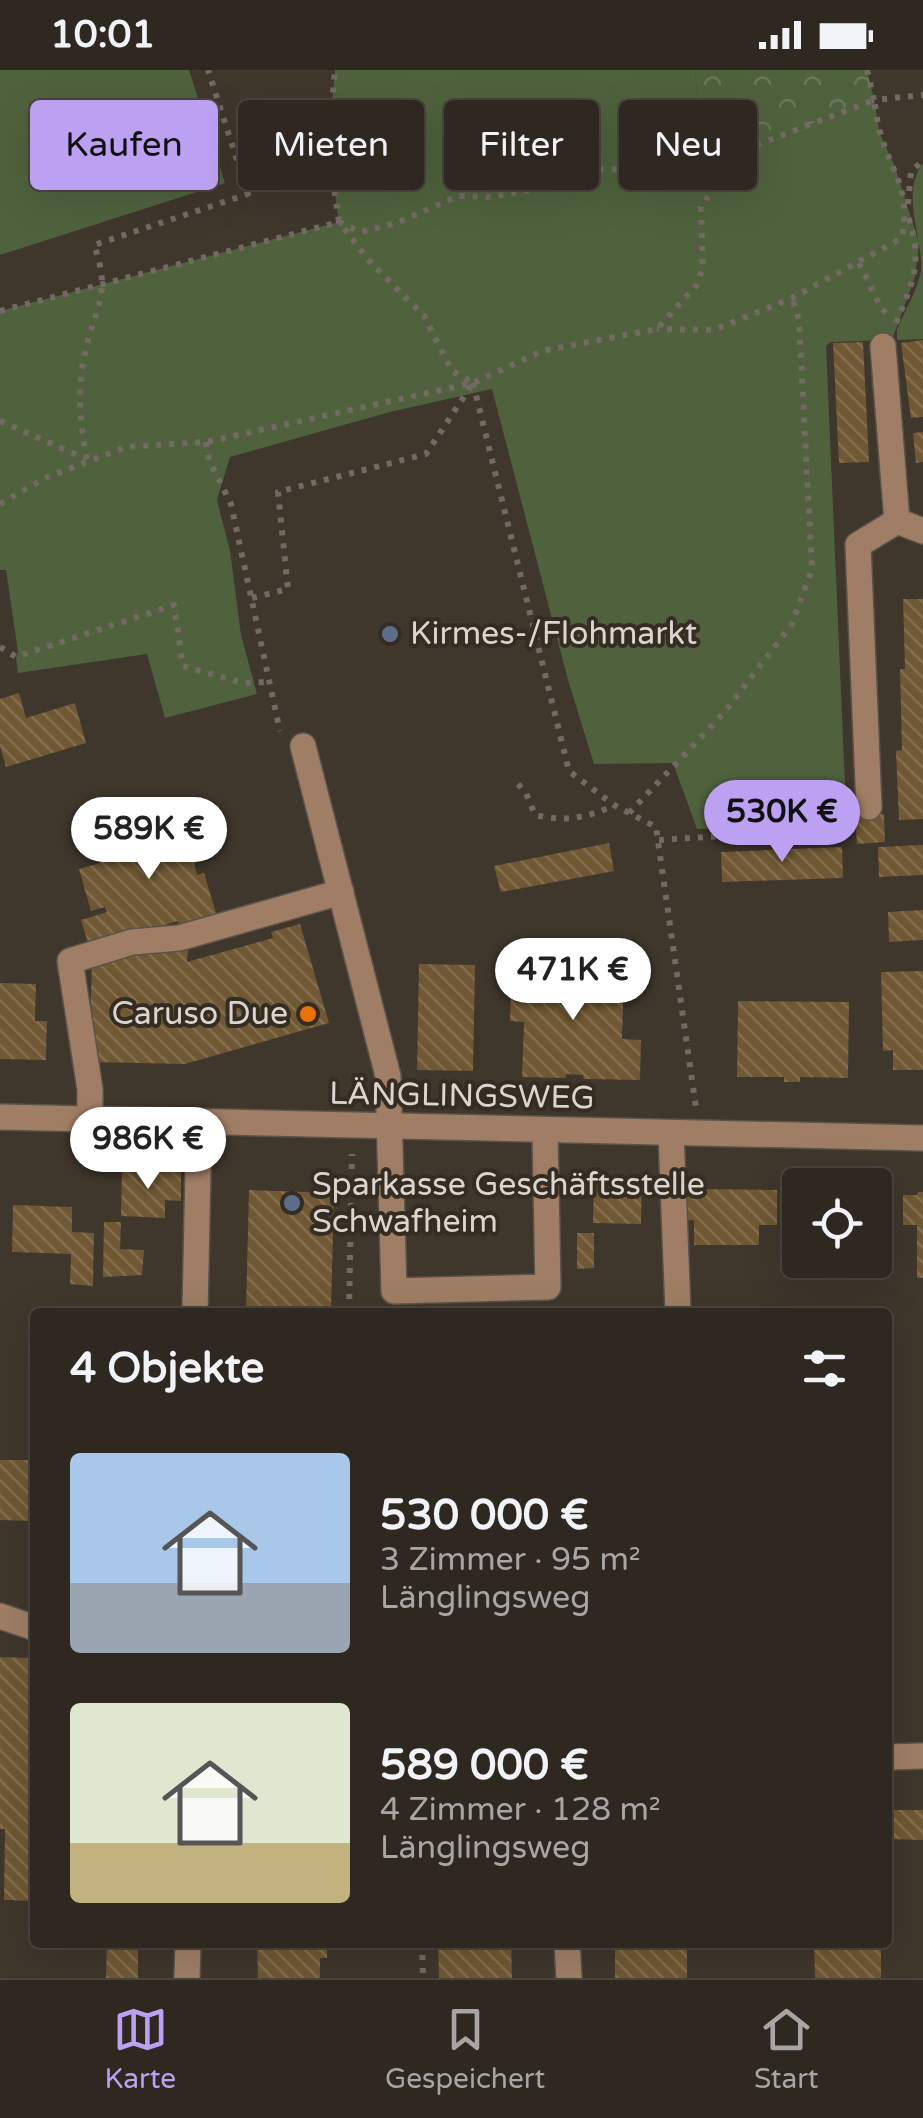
<!DOCTYPE html>
<html lang="de">
<meta charset="utf-8">
<style>
body{margin:0;font-family:"Varela Round",sans-serif;background:#37302a;color:#f1f3f6;height:100vh;display:flex;flex-direction:column;font-size:38px;white-space:nowrap}
*{box-sizing:border-box;margin:0}
p{font-size:32px;color:#a7a6a5}
.icon{flex:none;width:55px;height:55px;fill:none;stroke:currentColor;stroke-width:2;stroke-linecap:round;stroke-linejoin:round}
.map{position:relative;flex:1;overflow:hidden}
.panel{position:absolute;left:30px;top:1238px;width:862px;height:640px;display:flex;flex-direction:column;background:#2f2821;border-radius:10px;box-shadow:0 10px 40px #0002,0 0 0 2px #4a443f}
.panel>*{flex:none}
.guide{position:absolute;left:30px;top:30px;width:865px;height:90px;display:flex;gap:20px}
.controls{position:absolute;left:782px;top:1098px;display:grid;gap:20px}
.controls a{display:grid;place-items:center;width:110px;height:110px;border-radius:10px;background:#2f2821;box-shadow:0 10px 40px #0002,0 0 0 2px #4a443f;font-size:50px}
.price{position:absolute;translate:-50% -85px;padding:0 22px;border-radius:35px;background:#fff;color:#222;font-size:32px;line-height:65px;filter:drop-shadow(0 2px 5px #0008)}
.price::after{content:'';position:absolute;left:50%;top:60px;width:30px;height:22px;margin-left:-15px;background:inherit;clip-path:polygon(0 0,100% 0,50% 100%)}
.price.on{background:#bca0f2;color:#111}
ul{padding:0;list-style:none}
li{display:flex;align-items:center;gap:30px;height:250px;padding:0 40px}
li span{display:grid;place-items:center;flex:none;width:280px;height:200px;border-radius:10px;color:#555}
li>.icon{margin-inline-start:auto}
span .icon{width:120px;height:120px;fill:#fffc;stroke-width:1}
li b{font-size:42px}
h2{display:flex;justify-content:space-between;align-items:center;height:120px;padding:0 40px;font-size:42px}
.tag{padding:0 35px;border-radius:10px;background:#2f2821;box-shadow:0 10px 40px #0002,0 0 0 2px #4a443f;font-size:35px;line-height:90px}
.tag.on{background:#bca0f2;color:#111}
.status{display:flex;justify-content:space-between;align-items:center;height:70px;padding:0 50px;background:#2f2821;direction:ltr}
.status svg{height:28px;fill:currentColor}
.tab-bar{display:flex;justify-content:space-around;align-items:center;height:140px;border-top:2px solid #4a443f;background:#2f2821;font-size:28px;color:#a7a6a5}
.tab-bar a{display:grid;justify-items:center;gap:5px}
.tab-bar .on{color:#bca0f2}
.map>svg:first-child{display:block}
</style>
<div class="status"><b>10:01</b><svg viewBox="0 0 49 12"><path d="M0 12V9h3v3zM5 12V6h3v6zM10 12V3h3v9zM15 12V0h3v12zM26 1h20v11H26zM47 4h2v5h-2z"/></svg></div>
<div class="map">
<svg width="923" height="1908" viewBox="0 0 923 1908">
<defs>
<pattern id="park-crowns" width="20" height="18" patternUnits="userSpaceOnUse" patternTransform="scale(2.5)"><rect width="20" height="18" fill="#4f623d"/><path d="M2 6a3 3 0 1 1 6 0M12 15a3 3 0 1 1 6 0" fill="none" stroke="#687858"/></pattern>
<pattern id="building-back-hatch" width="6" height="6" patternUnits="userSpaceOnUse" patternTransform="scale(2.5)"><rect width="6" height="6" fill="#6f5833"/><path d="M-1 5l2 2M0 0l6 6M5-1l2 2" fill="none" stroke="#836f50"/></pattern>
</defs>
<rect width="100%" height="100%" fill="#3f362c"/>
<g fill="#4f623d">
<polygon points="0,0 189,0 225,113 0,185"/>
<polygon points="335,0 695,0 703,87 738,82 874,30 880,64 895,97 919,173 915,207 892,270 831,272 826,276 845,715 826,756 697,759 673,693 594,694 568,610 492,319 390,342 230,387 217,430 230,481 241,565 257,624 165,648 147,584 18,603 16,587 18,582 6,500 0,500 0,241 339,152 328,77"/>
<path d="M923,93V269L897,270V260C904,242 917,221 921,201C923,166 900,125 923,93Z"/>
</g>
<polygon fill="url(#park-crowns)" points="695,0 867,0 874,30 738,82 703,88"/>
<g fill="url(#building-back-hatch)">
<polygon points="923,270 923,347 911,348 901,273"/>
<polygon points="863,272 869,392 839,393 833,273"/>
<polygon points="923,362 923,392 916,393 913,363"/>
<polygon points="903,529 923,529 923,749 899,750 896,681 902,680 900,599 905,599"/>
<polygon points="19,623 26,648 75,633 86,673 6,697 0,676 0,629"/>
<polygon points="884,744 885,772 857,774 855,745"/>
<polygon points="172,746 174,753 196,747 208,789 194,793 197,805 204,803 217,846 180,857 178,851 89,876 81,850 107,842 105,837 91,841 79,799 100,793 98,784 136,773 132,757"/>
<polygon points="609,773 614,801 501,822 494,796"/>
<polygon points="923,775 923,805 879,807 878,777"/>
<polygon points="842,777 843,808 722,812 721,782"/>
<polygon points="923,840 923,870 889,872 888,842"/>
<polygon points="300,854 329,953 185,994 89,992 92,892 140,878 188,880 187,892 273,868 271,862"/>
<polygon points="419,894 475,895 473,1001 417,1000"/>
<polygon points="512,896 624,899 622,969 641,970 640,1010 584,1009 583,1005 566,1004 566,1008 522,1007 524,952 510,951"/>
<polygon points="923,901 923,1000 893,1000 893,980 883,981 881,902"/>
<polygon points="0,913 36,914 35,951 47,951 46,990 0,989"/>
<polygon points="738,931 849,932 848,1008 800,1007 800,1012 784,1012 784,1007 737,1007"/>
<polygon points="125,1096 143,1097 143,1101 181,1101 181,1131 165,1130 165,1148 121,1146 122,1100"/>
<polygon points="598,1106 642,1112 641,1154 593,1153 594,1110 598,1111"/>
<rect x="798" y="1108" width="24" height="7"/>
<polygon points="875,1118 881,1118 881,1151 888,1151 888,1173 881,1173 880,1205 839,1204 839,1190 875,1190"/>
<polygon points="679,1119 777,1120 777,1155 759,1155 759,1175 694,1175 694,1150 679,1151"/>
<polygon points="249,1120 334,1123 331,1242 246,1242"/>
<polygon points="918,1122 923,1122 923,1208 917,1208 917,1155 903,1155 903,1125 917,1125"/>
<polygon points="13,1135 72,1137 72,1162 94,1163 93,1216 70,1214 71,1184 12,1182"/>
<polygon points="104,1152 121,1152 120,1179 144,1180 142,1205 103,1207"/>
<polygon points="577,1163 594,1163 594,1198 577,1199"/>
<polygon points="0,1390 35,1390 35,1451 0,1450"/>
<polygon points="0,1587 30,1588 29,1618 35,1618 35,1831 4,1830 5,1759 0,1759"/>
<polygon points="888,1740 923,1740 923,1770 888,1769"/>
<polygon points="107,1872 138,1872 138,1908 106,1908"/>
<polygon points="257,1872 327,1872 327,1888 320,1888 320,1908 258,1908"/>
<polygon points="438,1872 511,1872 512,1908 439,1908"/>
<rect x="615" y="1872" width="72" height="36"/>
<polygon points="814,1872 881,1872 881,1908 815,1908"/>
</g>
<g fill="none" stroke-linecap="round" stroke-linejoin="round">
<g stroke="#5b5349" stroke-width="28">
<g id="minor">
<polyline points="883,276 897,451"/>
<polyline points="897,451 923,461"/>
<polyline points="303,676 388,1006 394,1221 548,1217 545,1061"/>
<polyline points="869,737 858,475 897,451"/>
<polyline points="0,1047 923,1068"/>
<polyline points="90,1050 90,1019 70,891 132,872 179,868 341,822"/>
<polyline points="671,1063 678,1242"/>
<polyline points="195,1242 199,1052"/>
<polyline points="0,1546 35,1558"/>
<polyline points="888,1687 923,1686"/>
<polyline points="567,1872 569,1908"/>
<polyline points="187,1908 188,1872"/>
</g>
</g>
<g stroke="#736b63" stroke-width="6" stroke-dasharray="5 8" stroke-linecap="butt">
<polyline points="867,0 874,30 923,25"/>
<polyline points="908,134 911,101 923,91"/>
<polyline points="859,193 881,238 891,248"/>
<polyline points="0,241 339,152 328,77 335,0"/>
<path d="M896,253C914,210 923,192 908,146"/>
<polyline points="473,313 569,701 614,735 656,757 696,1038"/>
<polyline points="0,351 86,389"/>
<polyline points="206,372 209,390 231,434 280,661"/>
<path d="M87,389C80,355 77,322 84,288C93,239 113,228 94,175L248,124L208,0"/>
<path d="M0,434L45,408L126,377L206,372L473,313L542,281L657,259L696,216L703,198L701,137L738,82L874,30C876,41 877,52 880,62C892,104 911,119 902,168L792,228L714,260L657,259"/>
<polyline points="252,528 288,519 278,422 426,384 473,313 452,301 424,246 370,192 339,152 361,162 399,152 458,126 491,127 536,119 597,99 634,100 737,83"/>
<polyline points="0,577 16,587 174,535 183,596 243,613 268,612"/>
<path d="M518,714L526,723L535,745C565,752 585,748 613,736"/>
<polyline points="629,743 723,644 792,554 812,499 799,250 792,228"/>
<polyline points="659,770 832,759 841,742"/>
<polyline points="349,1242 352,1084"/>
<polyline points="422,1872 423,1908"/>
</g>
<use href="#minor" stroke="#9f7e65" stroke-width="25"/>
</g>
<g fill="#5c6f8a" stroke="#352c22" stroke-width="4">
<circle cx="390" cy="564" r="10"/>
<circle cx="292" cy="1133" r="10"/>
</g>
<circle fill="#e8710a" stroke="#352c22" stroke-width="4" cx="308" cy="944" r="10"/>
<g text-anchor="middle" dominant-baseline="central" stroke-width="8" stroke-linejoin="round" paint-order="stroke">
<g font-size="32" fill="#dbd5cf" stroke="#352c22" text-anchor="start">
<text x="410" y="564">Kirmes-/Flohmarkt</text>
<text x="288" y="944" text-anchor="end">Caruso Due</text>
<text x="312" y="1115">Sparkasse Geschäftsstelle<tspan x="312" dy="37">Schwafheim</tspan></text>
</g>
<g font-size="32" fill="#dbd5cf" stroke="#352c22">
<text transform="translate(462 1026) rotate(1)">LÄNGLINGSWEG</text>
</g>
</g>
</svg>
<div class="controls">
<a><svg class="icon" aria-label="locate" viewBox="0 0 24 24"><circle cx="12" cy="12" r="6"/><path d="M12 2v4M12 18v4M2 12h4M18 12h4"/></svg></a>
</div>
<b class="price on" style="left:782px;top:795px">530K €</b>
<b class="price" style="left:149px;top:812px">589K €</b>
<b class="price" style="left:573px;top:953px">471K €</b>
<b class="price" style="left:148px;top:1122px">986K €</b>
<div class="guide">
<a class="tag on">Kaufen</a>
<a class="tag">Mieten</a>
<a class="tag">Filter</a>
<a class="tag">Neu</a>
</div>
<section class="panel">
<h2>4 Objekte<svg class="icon" aria-label="filters" viewBox="0 0 24 24"><path d="M4 7h16M4 17h16"/><circle cx="9" cy="7" r="2"/><circle cx="15" cy="17" r="2"/></svg></h2>
<ul>
<li><span style="background:linear-gradient(#a9c7e8 65%,#9aa5b1 0)"><svg class="icon" aria-label="home" viewBox="0 0 24 24"><path d="M3 11l9-7 9 7M6 9v11h12V9"/></svg></span><div><b>530 000 €</b><p>3 Zimmer · 95 m²</p><p>Länglingsweg</p></div></li>
<li><span style="background:linear-gradient(#dfe7d0 70%,#c2b280 0)"><svg class="icon" aria-label="home" viewBox="0 0 24 24"><path d="M3 11l9-7 9 7M6 9v11h12V9"/></svg></span><div><b>589 000 €</b><p>4 Zimmer · 128 m²</p><p>Länglingsweg</p></div></li>
</ul>
</section>
</div>
<nav class="tab-bar">
<a class="on"><svg class="icon" aria-label="map" viewBox="0 0 24 24"><path d="M3 6l6-2 6 2 6-2v14l-6 2-6-2-6 2zM9 4v14M15 6v14"/></svg>Karte</a>
<a><svg class="icon" aria-label="saved" viewBox="0 0 24 24"><path d="M7 4h10v16l-5-4-5 4z"/></svg>Gespeichert</a>
<a><svg class="icon" aria-label="home" viewBox="0 0 24 24"><path d="M3 11l9-7 9 7M6 9v11h12V9"/></svg>Start</a>
</nav>
